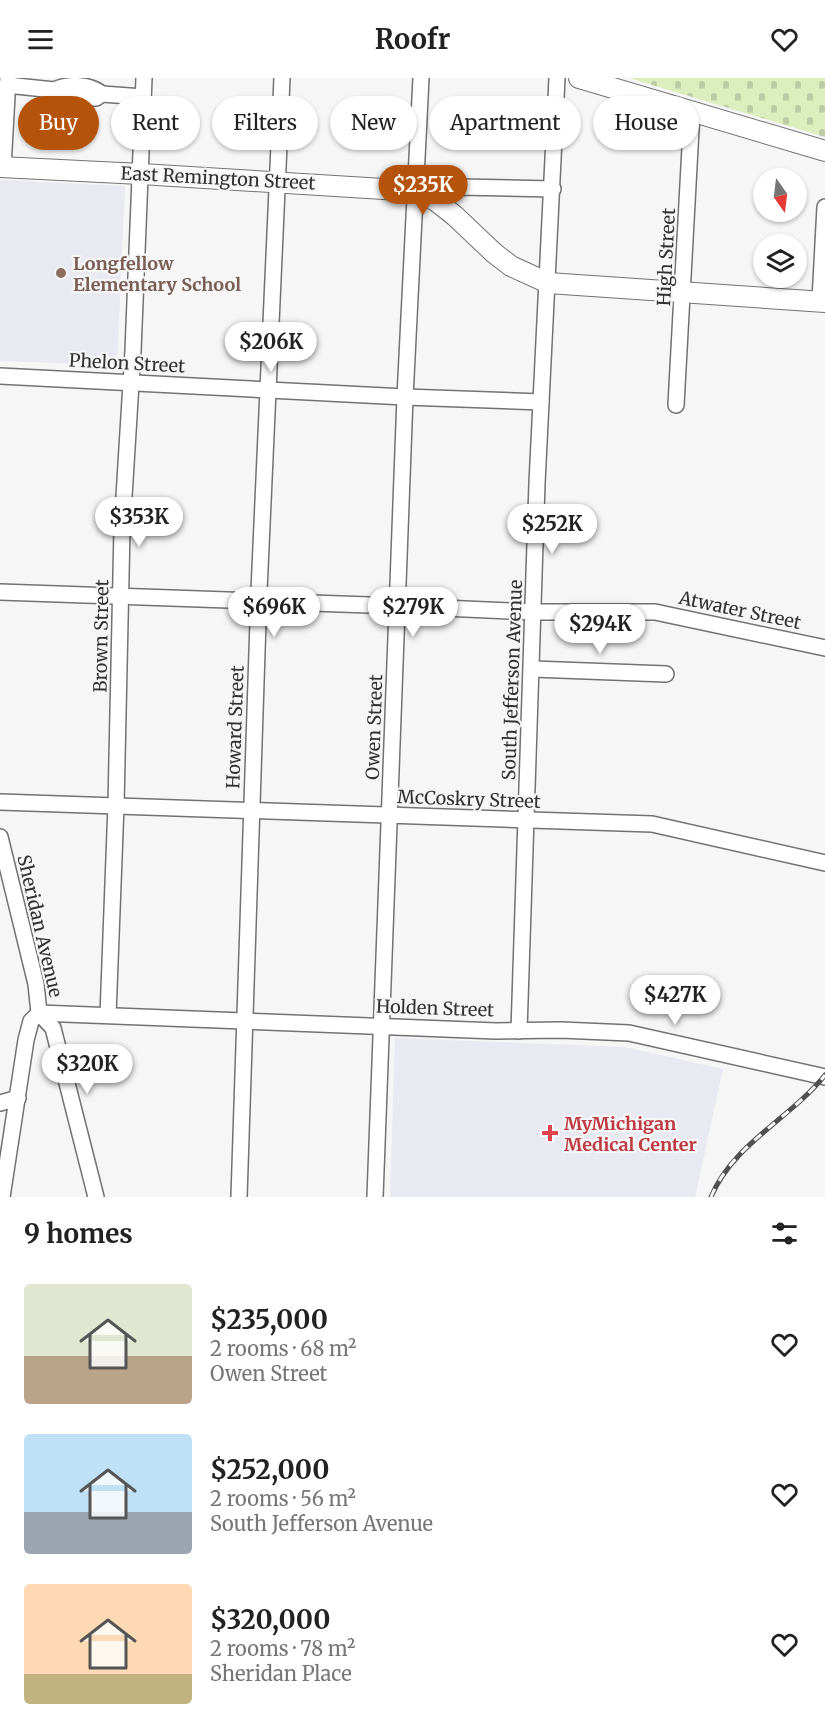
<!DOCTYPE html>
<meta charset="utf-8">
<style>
body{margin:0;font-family:Merriweather,serif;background:#f2f2f2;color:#222;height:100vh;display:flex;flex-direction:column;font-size:22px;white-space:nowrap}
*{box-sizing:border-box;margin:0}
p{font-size:20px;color:#767676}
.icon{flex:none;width:33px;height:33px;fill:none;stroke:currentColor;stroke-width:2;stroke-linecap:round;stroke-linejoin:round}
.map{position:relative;height:1119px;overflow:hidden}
.drawer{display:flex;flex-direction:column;background:#fff;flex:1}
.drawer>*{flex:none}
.guide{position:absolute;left:18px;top:18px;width:789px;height:54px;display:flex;gap:12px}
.needle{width:39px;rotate:166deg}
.buttons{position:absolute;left:753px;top:90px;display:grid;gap:12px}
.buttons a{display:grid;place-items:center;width:54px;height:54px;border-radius:50%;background:#fff;box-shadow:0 2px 4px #0004;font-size:30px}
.price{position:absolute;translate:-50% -51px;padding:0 14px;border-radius:21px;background:#fff;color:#222;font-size:20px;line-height:39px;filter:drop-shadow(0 2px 3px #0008)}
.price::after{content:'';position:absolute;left:50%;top:36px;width:18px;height:14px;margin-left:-9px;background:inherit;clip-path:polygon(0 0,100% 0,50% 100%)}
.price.active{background:#b45309;color:#fff}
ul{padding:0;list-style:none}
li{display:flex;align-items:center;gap:18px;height:150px;padding:0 24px}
li span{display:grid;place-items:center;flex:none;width:168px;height:120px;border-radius:6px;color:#555}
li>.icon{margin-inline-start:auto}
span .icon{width:72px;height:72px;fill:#fffc;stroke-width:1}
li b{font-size:26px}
h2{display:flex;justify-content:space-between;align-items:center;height:72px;padding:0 24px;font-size:26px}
.chip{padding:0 21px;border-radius:27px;background:#fff;box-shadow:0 2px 4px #0004;font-size:21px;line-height:54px}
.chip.active{background:#b45309;color:#fff}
header{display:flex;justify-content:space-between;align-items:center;height:78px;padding:0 24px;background:#fff;font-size:27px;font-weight:700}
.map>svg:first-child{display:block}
</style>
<header><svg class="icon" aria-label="menu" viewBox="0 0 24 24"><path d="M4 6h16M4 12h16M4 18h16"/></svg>Roofr<svg class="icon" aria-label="heart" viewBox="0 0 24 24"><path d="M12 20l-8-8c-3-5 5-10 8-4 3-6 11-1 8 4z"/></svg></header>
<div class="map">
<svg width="825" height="1119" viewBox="0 0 825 1119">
<defs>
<pattern id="cemetery-stones" width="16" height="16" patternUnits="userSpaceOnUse" patternTransform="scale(1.5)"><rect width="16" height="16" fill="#dcedbe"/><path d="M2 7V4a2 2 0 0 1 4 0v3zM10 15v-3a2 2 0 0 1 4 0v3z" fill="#bdcca4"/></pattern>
</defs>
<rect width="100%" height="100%" fill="#f6f6f7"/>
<g fill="#e8e9f1">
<polygon points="0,102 125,108 117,287 0,283"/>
<polygon points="395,960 625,969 723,991 695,1119 390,1119"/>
</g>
<polygon fill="url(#cemetery-stones)" points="629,0 825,0 825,59"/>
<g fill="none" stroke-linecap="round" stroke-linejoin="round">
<g stroke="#727273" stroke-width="18">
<g id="minor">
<polyline points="7,7 54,12 61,16 79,20 96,20 102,16 143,19"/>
<path d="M54,12C69,5 90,6 102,16"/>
<polyline points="3,89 8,0"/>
<path d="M433,122C441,113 449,111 460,109L553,111"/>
<polyline points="820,222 825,129"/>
<polyline points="0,298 405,319 541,324"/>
<polyline points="676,327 692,33"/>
<polyline points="0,514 398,528 534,534 655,534 825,570"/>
<polyline points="533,591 666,596"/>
<polyline points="0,724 652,746 825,785"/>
<polyline points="0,759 36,906 39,935"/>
<polyline points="39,935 496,953 561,952 629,955 825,999"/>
<polyline points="39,935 53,950 96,1119"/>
<polyline points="108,937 116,727 122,451 133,273 144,0"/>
<polyline points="519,953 537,405 557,0"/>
<polyline points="0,1025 18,1020"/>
<polyline points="2,1119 26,962 31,943 39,935"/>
<polyline points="239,1119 259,513 282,0"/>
<polyline points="375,1119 405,319 421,0"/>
</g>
</g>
<g stroke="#727273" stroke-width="22">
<g id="major">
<polyline points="579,0 825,73"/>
<polyline points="0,89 141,96 416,113 436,123 455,138 494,175 511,188 548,205 825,224"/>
</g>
</g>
<use href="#minor" stroke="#fff" stroke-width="15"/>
<use href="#major" stroke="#fff" stroke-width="20"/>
<g stroke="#505050" stroke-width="5">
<path id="rail" d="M711,1119C733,1066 791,1040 825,997"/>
</g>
<use href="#rail" stroke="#f6f6f7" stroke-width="3" stroke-dasharray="9" stroke-linecap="butt"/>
</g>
<circle fill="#8d6e63" stroke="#f6f6f7" stroke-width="2" cx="61" cy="195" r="6"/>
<path fill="#e0444e" stroke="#f6f6f7" stroke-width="2" d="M547 1046h6v6h6v6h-6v6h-6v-6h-6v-6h6z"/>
<g text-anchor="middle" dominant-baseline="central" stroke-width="4.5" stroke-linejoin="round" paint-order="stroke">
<g font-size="18" fill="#313131" stroke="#f6f6f7">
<text transform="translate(218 100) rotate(3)">East Remington Street</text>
<text transform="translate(666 179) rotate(-87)">High Street</text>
<text transform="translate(127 285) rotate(3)">Phelon Street</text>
<text transform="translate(740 532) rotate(12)">Atwater Street</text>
<text transform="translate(101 558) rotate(-89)">Brown Street</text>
<text transform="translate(512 602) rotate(-88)">South Jefferson Avenue</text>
<text transform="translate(235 649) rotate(-88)">Howard Street</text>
<text transform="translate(374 649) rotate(-88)">Owen Street</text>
<text transform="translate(469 721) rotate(2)">McCoskry Street</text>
<text transform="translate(40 848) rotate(77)">Sheridan Avenue</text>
<text transform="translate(435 930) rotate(2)">Holden Street</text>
</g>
<g font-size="18" font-weight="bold" fill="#785e54" stroke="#f6f6f7" text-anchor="start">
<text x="73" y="185">Longfellow<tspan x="73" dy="21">Elementary School</tspan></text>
</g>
<g font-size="18" font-weight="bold" fill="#be3a42" stroke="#f6f6f7" text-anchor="start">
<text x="564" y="1045">MyMichigan<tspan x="564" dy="21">Medical Center</tspan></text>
</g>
</g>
</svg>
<div class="buttons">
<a><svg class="needle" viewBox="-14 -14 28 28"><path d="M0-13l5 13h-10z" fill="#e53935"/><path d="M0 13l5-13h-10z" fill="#767676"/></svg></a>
<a><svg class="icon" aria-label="layers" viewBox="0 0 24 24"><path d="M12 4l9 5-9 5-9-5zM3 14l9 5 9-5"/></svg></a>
</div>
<b class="price active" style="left:423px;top:138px">$235K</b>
<b class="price" style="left:271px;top:295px">$206K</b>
<b class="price" style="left:139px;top:470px">$353K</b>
<b class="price" style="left:552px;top:477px">$252K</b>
<b class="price" style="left:274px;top:560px">$696K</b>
<b class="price" style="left:413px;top:560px">$279K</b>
<b class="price" style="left:600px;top:577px">$294K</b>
<b class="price" style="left:675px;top:948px">$427K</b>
<b class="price" style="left:87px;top:1017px">$320K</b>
<div class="guide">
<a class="chip active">Buy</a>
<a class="chip">Rent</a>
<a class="chip">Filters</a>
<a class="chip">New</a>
<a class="chip">Apartment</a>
<a class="chip">House</a>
</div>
</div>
<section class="drawer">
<h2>9 homes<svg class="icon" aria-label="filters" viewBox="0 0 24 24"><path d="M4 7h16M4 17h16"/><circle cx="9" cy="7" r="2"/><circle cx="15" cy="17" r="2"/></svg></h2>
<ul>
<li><span style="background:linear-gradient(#dfe7d0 60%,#b9a48a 0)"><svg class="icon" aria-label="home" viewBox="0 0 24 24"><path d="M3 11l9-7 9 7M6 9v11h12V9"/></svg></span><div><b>$235,000</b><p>2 rooms · 68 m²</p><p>Owen Street</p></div><svg class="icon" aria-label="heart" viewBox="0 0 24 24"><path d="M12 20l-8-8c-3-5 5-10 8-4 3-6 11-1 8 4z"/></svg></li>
<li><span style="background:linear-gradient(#bfe0f5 65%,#9aa5b1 0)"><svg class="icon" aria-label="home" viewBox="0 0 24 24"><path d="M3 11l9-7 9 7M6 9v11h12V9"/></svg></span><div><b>$252,000</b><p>2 rooms · 56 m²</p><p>South Jefferson Avenue</p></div><svg class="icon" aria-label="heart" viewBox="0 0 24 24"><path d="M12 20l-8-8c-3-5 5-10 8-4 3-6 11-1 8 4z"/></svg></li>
<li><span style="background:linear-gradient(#ffd9b3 75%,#c2b280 0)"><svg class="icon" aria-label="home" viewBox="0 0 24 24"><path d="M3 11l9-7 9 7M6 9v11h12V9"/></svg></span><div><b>$320,000</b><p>2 rooms · 78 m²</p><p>Sheridan Place</p></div><svg class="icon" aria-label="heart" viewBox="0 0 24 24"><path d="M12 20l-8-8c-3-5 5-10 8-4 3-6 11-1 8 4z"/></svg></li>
</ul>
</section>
